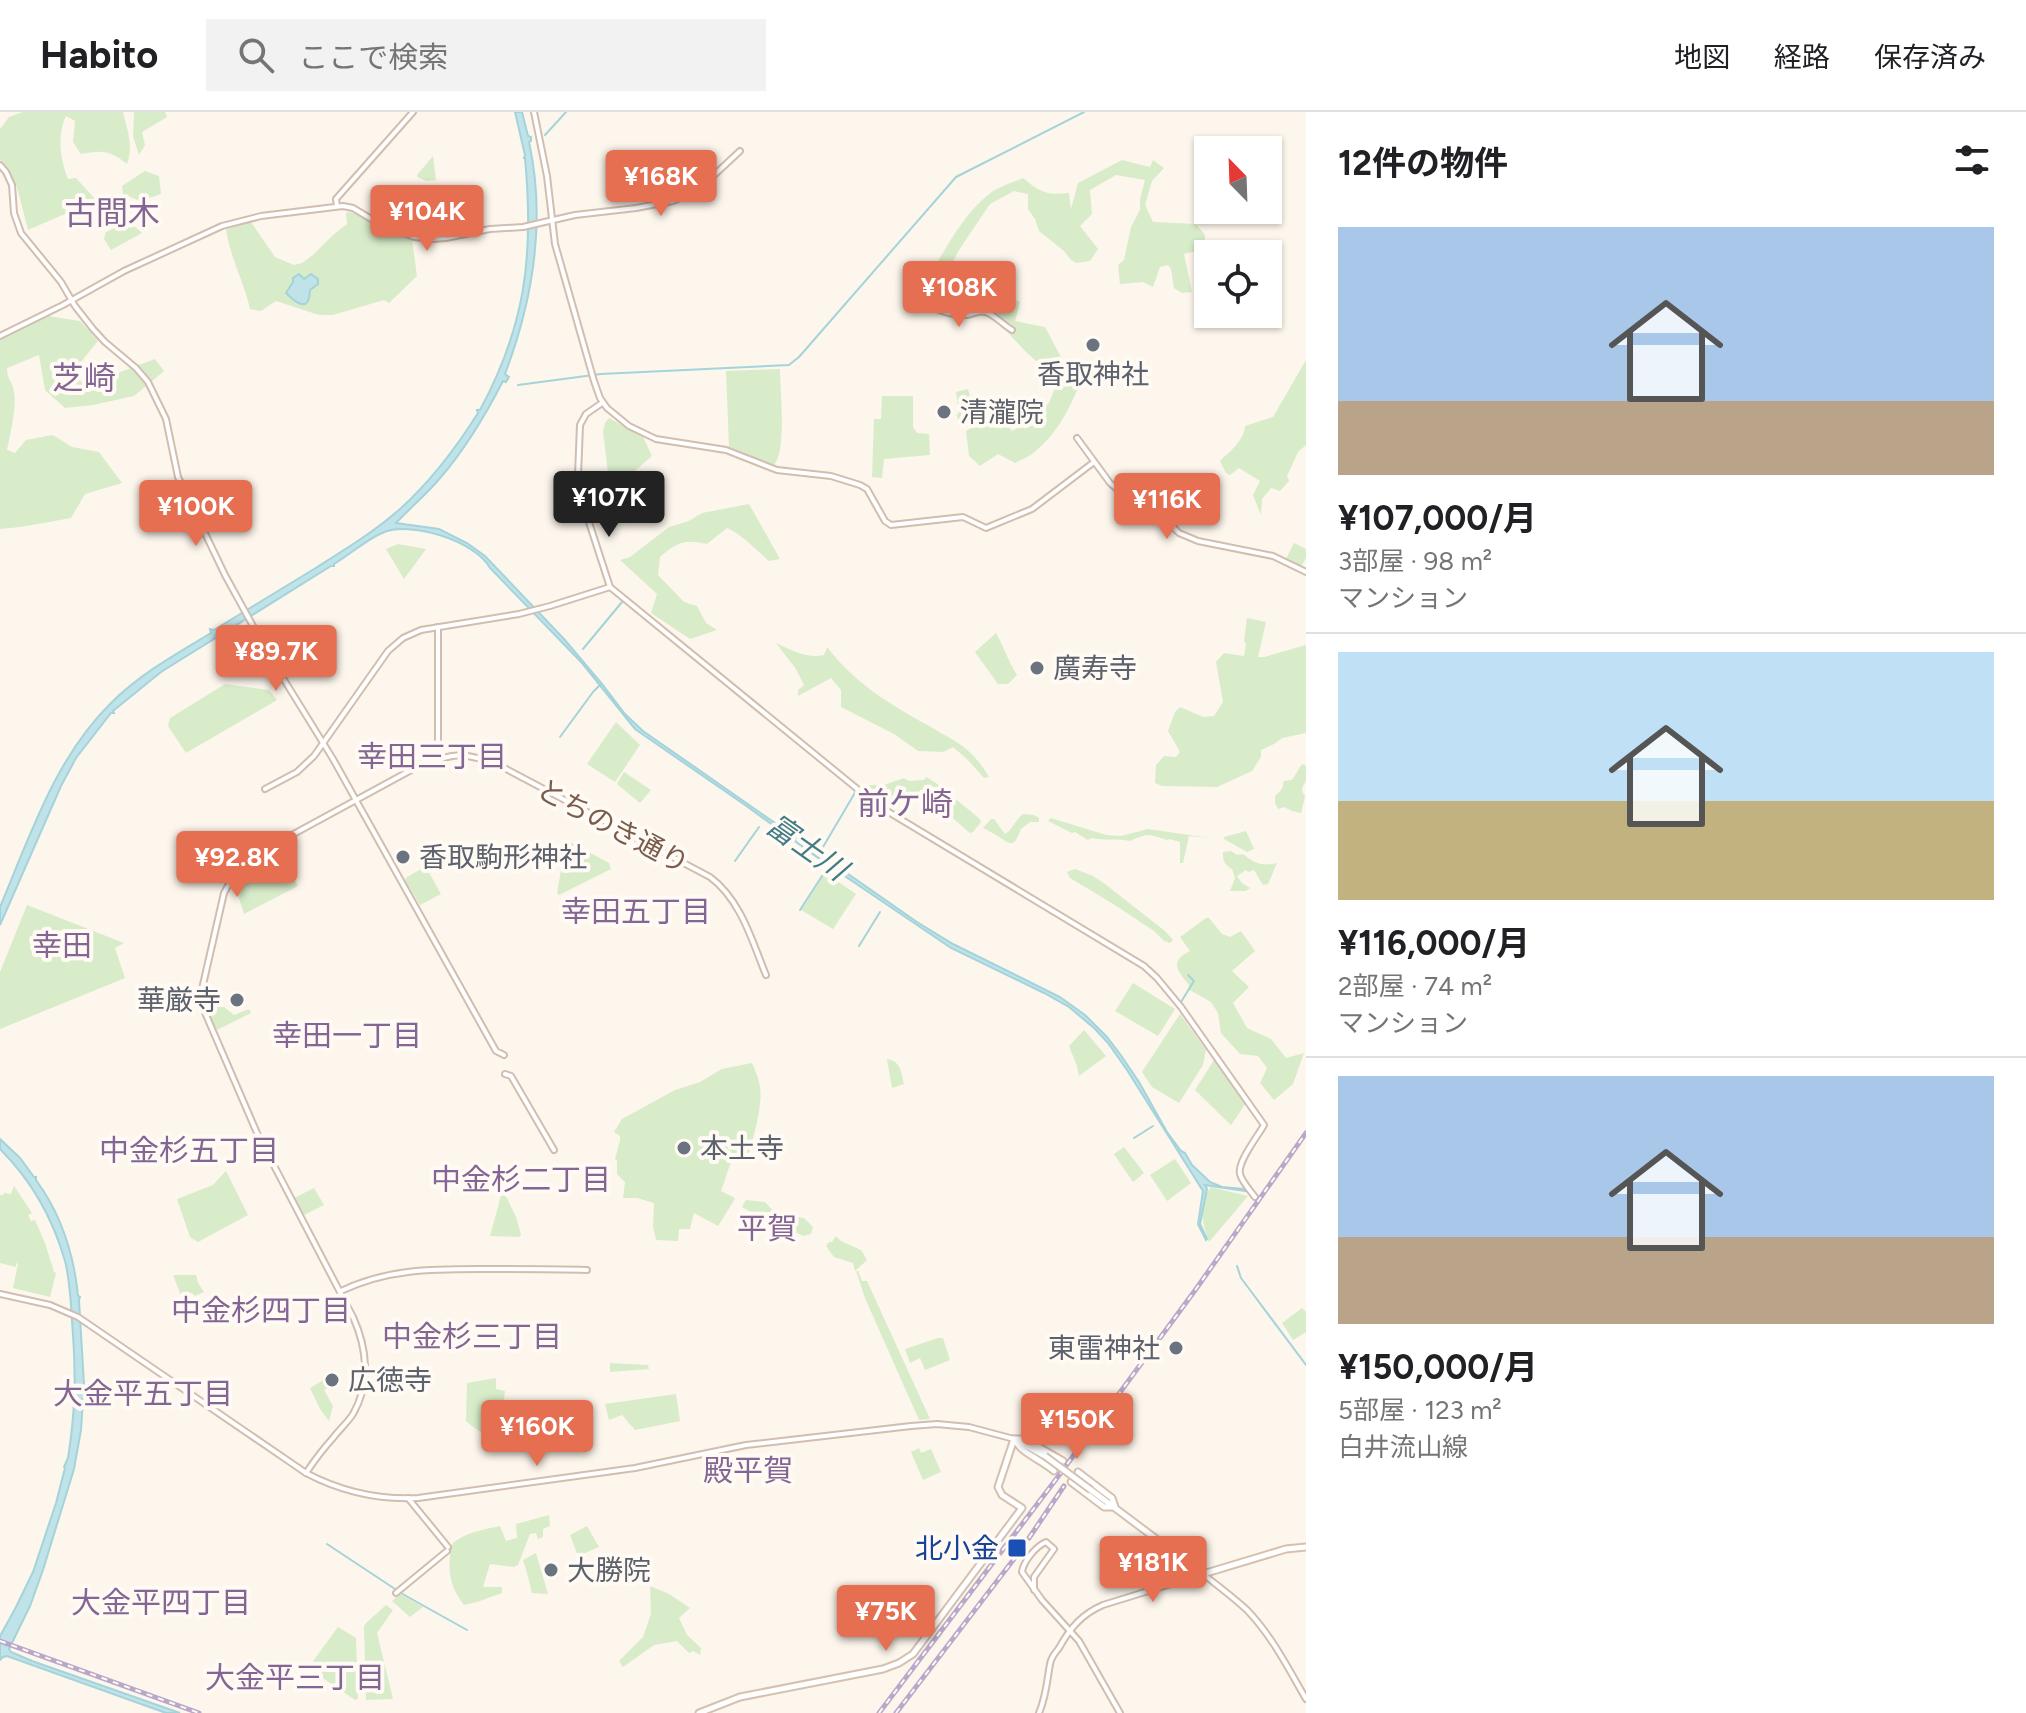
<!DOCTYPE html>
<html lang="ja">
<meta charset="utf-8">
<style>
body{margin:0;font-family:Figtree,"Noto Sans JP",sans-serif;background:#f2f2f2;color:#202124;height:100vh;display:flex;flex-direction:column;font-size:30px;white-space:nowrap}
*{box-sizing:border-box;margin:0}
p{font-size:26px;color:#757577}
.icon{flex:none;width:44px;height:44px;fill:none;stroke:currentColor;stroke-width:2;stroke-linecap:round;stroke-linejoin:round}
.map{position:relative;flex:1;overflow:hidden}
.sheet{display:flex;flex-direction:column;background:#fff;width:720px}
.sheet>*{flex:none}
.needle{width:52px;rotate:337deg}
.buttons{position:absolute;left:1194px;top:24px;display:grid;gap:16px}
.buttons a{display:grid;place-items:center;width:88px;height:88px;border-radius:0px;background:#fff;box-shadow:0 2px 6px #0004;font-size:40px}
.price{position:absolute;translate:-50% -68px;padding:0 18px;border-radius:8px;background:#e76f51;color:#fff;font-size:26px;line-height:52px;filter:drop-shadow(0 2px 4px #0008)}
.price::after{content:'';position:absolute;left:50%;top:48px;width:24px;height:18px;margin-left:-12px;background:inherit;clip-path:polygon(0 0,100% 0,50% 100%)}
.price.selected{background:#222;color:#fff}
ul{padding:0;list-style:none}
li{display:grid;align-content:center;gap:16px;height:424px;padding:0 32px}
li+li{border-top:2px solid #e0e0e0}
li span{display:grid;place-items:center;height:248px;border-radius:0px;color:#555}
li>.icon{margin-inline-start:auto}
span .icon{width:144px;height:144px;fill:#fffc;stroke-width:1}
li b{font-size:34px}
h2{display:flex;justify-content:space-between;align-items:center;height:96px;padding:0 32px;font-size:34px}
header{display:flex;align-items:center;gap:48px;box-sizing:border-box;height:112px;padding:0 40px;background:#fff;border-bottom:2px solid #e0e0e0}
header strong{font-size:38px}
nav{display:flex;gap:44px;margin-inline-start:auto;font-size:28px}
.search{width:560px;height:72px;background:#f2f2f2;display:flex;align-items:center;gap:20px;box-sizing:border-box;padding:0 28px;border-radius:0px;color:#757577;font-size:30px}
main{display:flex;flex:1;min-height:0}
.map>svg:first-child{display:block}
</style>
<header>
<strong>Habito</strong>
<div class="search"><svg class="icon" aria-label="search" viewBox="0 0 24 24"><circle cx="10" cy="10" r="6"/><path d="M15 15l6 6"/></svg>ここで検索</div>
<nav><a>地図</a><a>経路</a><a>保存済み</a></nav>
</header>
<main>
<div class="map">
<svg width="1306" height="1601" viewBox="0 0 1306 1601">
<rect width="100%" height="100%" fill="#fdf6ec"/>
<g fill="#d8ecc9">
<path d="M23,0H123C127,17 134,35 127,52C110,38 102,38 81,42L73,30L75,9L66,4C57,23 60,47 68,67L76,66L104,97L77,108L65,102L28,118L17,75L0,47V17L9,5Z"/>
<polygon points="134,0 165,0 167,5 142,20 145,33 139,43 133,24"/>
<polygon points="433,44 436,68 426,69 417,65 417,63"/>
<path d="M1122,48L1150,55L1153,48L1164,56L1152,69L1145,93L1153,110L1196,112L1205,123V137L1184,142L1192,180L1182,181L1174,176L1171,157L1168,153L1160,155L1153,175L1143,170L1120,172L1118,153L1124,148L1131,115L1140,98V87L1145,68L1116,63L1090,78L1092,102L1080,114L1098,137L1090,149L1076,151L1071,148L1064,139L1039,119L1035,107L1028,97V82L1014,79L990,92L959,138L945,164L953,173L992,177L1020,190L1015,209L1045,215L1064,251L1081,268C1071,295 1056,324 1032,342C1027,346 1020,348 1015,351L998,342L980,354L969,344L966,319L971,316L972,306L958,309L957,302L959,301L956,280L968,277L973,296L974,293H992L1012,319L1023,313L1049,291L1055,276L1044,256L1025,239L1000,212L975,199L951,198L938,187L930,162C947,135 963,103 988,83C997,75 1012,71 1023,66C1041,81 1046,83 1069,81L1071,97L1078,71Z"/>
<polygon points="145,59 159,64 161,82 140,89 123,82 122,74"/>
<path d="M348,100C368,102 389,125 412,127L417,164L389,191L384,188L333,203H319L276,189L261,199L250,197C244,170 230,145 226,117L251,110L275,145L294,153L302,151L314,142L333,123L347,112L346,101Z"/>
<polygon points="124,112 135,115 142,121 111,138 104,127 106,120"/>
<path d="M48,204L80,209L98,229L80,251L76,266L86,273L155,247L164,259L134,284L93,293L65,296L45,278L39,243L7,256C7,268 13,270 14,280C17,292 10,325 7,338L15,341L26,328L53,323L72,335L99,340L122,371L85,382L71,406L21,415L0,417V228Z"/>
<path d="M1306,248V333L1298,340L1287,364L1289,369L1280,379L1271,376L1262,387L1261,403L1253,383L1260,369L1239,356L1230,363L1226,361L1220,349C1230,339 1244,329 1245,314L1273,305Z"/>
<path d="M780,257C780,279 787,338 774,353L729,335L726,259Z"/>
<polygon points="882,284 913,284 913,315 917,321 929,322 930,343 884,347 882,366 872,365 874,307 881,307"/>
<polygon points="609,306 643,325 652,344 630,363 611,385 603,320 605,311"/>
<path d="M749,392L780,447L769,449C755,437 743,423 727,416L707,432C683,427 678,430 660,445L658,463L684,490L697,494L706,511L717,518L690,527L651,501L657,482L620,448L630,445L669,415L689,409L702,401Z"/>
<polygon points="1294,431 1306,437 1306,446 1301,455 1286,447"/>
<polygon points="398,432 426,437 404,467 386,437"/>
<polygon points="1247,506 1266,510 1258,545 1264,545 1306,533 1306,621 1282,626 1274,632 1261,638 1261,645 1252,659 1217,675 1162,674 1155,671 1156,653 1164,644 1176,645 1180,640 1168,619 1175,600 1180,595 1203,605 1214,604 1223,590 1216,550 1224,541 1244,544 1246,531 1244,530"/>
<path d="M996,521C1004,535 1008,549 1017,563L1008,572H998L975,540Z"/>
<path d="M776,531C791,538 808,547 824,543L827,535C854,571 891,593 929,614C958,631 971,635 989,665L984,666L967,647L953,635L943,640L918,639L894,622L841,595V578L831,566L798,584V578L804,573L796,557Z"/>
<polygon points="225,572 269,578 277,588 186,641 168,614 170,606"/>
<polygon points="616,610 640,633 615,670 587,652"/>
<path d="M1302,652L1306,654C1306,658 1306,664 1306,668C1304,675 1299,676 1305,684L1301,701L1292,699L1284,695L1278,697L1275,691V684L1282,677L1284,669L1292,668Z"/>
<polygon points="624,660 651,678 640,691 617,672"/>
<path d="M926,665L936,671L980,707L981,710L973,720L970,721C937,692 929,682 883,693L866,678V675L870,673H884L904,666L909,669L924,668Z"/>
<path d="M1023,702L1034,703L1039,706V710H1030L1021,717C1013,737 1012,733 996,723C992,720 987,718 983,716L991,707H994L1005,722C1013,717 1015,708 1023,702Z"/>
<path d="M1051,706L1106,723L1121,724L1148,717L1210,726L1189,724L1183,751H1180V730L1169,727L1167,728C1149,722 1147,721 1130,729C1118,726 1105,729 1091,726L1088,728L1075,720L1072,721L1048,709Z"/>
<polygon points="1246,719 1254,737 1247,740 1224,727 1224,725"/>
<polygon points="570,730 609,751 611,757 559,783 557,781 565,735"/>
<polygon points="275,737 278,738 298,774 244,802 233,767 253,749"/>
<path d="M1231,739L1237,743L1243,742C1254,751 1262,755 1277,751L1268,772L1263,773L1254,758L1248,760L1246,758L1237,764L1242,771L1250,776L1246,779H1230L1235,766L1232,757C1224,752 1223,749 1223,740Z"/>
<polygon points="423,756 427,757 441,782 420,793 405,768 407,765"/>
<polygon points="1075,757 1093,764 1105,772 1165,819 1173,828 1170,831 1164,829 1154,819 1115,793 1070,766 1067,760"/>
<polygon points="825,761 856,782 833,817 801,798"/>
<polygon points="27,793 124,831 115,836 125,866 0,917 0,860"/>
<path d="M1206,806H1209L1222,822L1230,825L1241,819L1255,839L1232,859L1249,875L1233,891L1247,916L1271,927L1286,946L1304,941L1293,972L1274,988L1260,971L1267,956L1258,944L1240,942L1221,921L1218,901L1211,890L1188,877L1189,873C1177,858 1169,850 1190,839L1180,825Z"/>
<polygon points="1133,871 1175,897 1158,924 1115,899"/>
<polygon points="219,892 221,895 224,895 234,903 249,897 251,901 217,918 214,916 207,900 209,896"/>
<polygon points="1180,902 1206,938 1203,953 1179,991 1152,975 1142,960"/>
<polygon points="1084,918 1106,944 1079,964 1077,954 1069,934"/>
<path d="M887,947C901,949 901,960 904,972L892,976Z"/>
<polygon points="1214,948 1246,991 1231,1013 1195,978"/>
<path d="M752,951C755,958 759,967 760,975C763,994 753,1026 748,1045L733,1044L721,1079L735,1086L733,1090L718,1114L694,1101L690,1117H679L678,1129L656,1128L653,1114L654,1091L637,1086H623L625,1070L617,1062V1049L615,1047L620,1028V1024L614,1020L622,1007L675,978L700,970L722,957Z"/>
<polygon points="1124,1035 1144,1061 1133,1070 1114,1042"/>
<polygon points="1175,1047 1191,1071 1167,1089 1150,1063"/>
<polygon points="226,1059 248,1103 198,1130 190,1125 177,1087 213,1073"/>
<polygon points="14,1074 32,1101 28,1103 31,1109 35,1108 45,1131 54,1160 56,1161 50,1185 13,1176 18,1152 16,1151 16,1155 0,1151 0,1083 3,1083 4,1081 11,1082"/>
<path d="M1211,1075L1248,1084L1209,1130C1202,1113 1198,1090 1211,1075Z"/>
<polygon points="314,1076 324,1093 304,1103 294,1086"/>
<polygon points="502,1080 504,1080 516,1105 521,1123 519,1125 490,1124"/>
<polygon points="746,1088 765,1090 776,1102 804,1106 813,1115 811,1122 804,1124 767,1109 742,1095"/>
<polygon points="836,1124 841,1129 861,1138 867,1148 855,1159 853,1151 834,1145 826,1134 829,1130 832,1130"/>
<polygon points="856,1159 858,1159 862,1169 867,1169 930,1307 919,1308 865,1186"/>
<polygon points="173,1163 196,1163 198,1171 204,1180 195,1184 192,1181 182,1186"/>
<polygon points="1302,1196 1306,1200 1306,1220 1293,1228 1282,1211"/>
<polygon points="938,1226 943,1226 950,1248 925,1258 920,1246 910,1251 905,1237"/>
<polygon points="610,1251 648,1253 649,1257 610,1260"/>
<polygon points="327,1266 331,1273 324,1278 333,1294 329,1309 320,1297 310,1276"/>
<path d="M496,1266V1277L505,1279L503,1295L516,1323C498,1331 480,1322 466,1309L467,1271Z"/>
<polygon points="676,1282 680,1309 635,1318 622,1303 609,1308 605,1292"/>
<polygon points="919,1336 921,1341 931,1337 941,1360 923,1368 911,1340"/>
<path d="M549,1403L550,1414L543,1417V1425L538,1427L536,1421L530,1422L518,1453L514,1455L490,1452L483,1475H502V1481L477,1490L464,1493C452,1478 448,1463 450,1445C451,1438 450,1432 457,1428C469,1420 486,1417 500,1414L506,1429L517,1426L516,1412Z"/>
<polygon points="587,1414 599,1435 578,1444 570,1423"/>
<path d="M536,1441L548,1482L532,1481C529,1470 527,1459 523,1448Z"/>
<polygon points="650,1474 669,1482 690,1496 679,1506 687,1523 701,1536 700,1543 693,1539 689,1541 677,1529 654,1533 623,1555 619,1549 643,1525 651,1502"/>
<polygon points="897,1475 906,1490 889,1501 881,1482"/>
<polygon points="400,1482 423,1495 410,1505 392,1489"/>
<polygon points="386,1493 393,1498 377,1521 393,1587 366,1588 364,1515 365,1512"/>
<polygon points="338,1515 356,1526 358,1587 355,1588 308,1556"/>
</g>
<g fill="#bfe3e8" stroke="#a5d3da" stroke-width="2">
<path d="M515,0H522L528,24L531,25V29L529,30C546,108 533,188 505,262L509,265L506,270L503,269C485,304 466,336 441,365C427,382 410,396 396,411L439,417L467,431L485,444L564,527L602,572L625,602L643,619L917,810L953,832L1060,885L1085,903L1107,925L1120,942L1139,970L1167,1020L1181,1039L1185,1041L1192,1053L1210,1070L1222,1075L1244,1077L1245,1079L1205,1073L1207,1077L1200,1112L1207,1127L1206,1128L1198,1112L1203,1079L1127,958L1108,931L1094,916L1069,895L1044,881L951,836L821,748L745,693L635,617L582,551L490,456C476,429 409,408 382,421C366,428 349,443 334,452V454H331L161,560L113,599L114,601H111L76,646L61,674L0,813V795C30,724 55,646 111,591C140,562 176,542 211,521L210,517L214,518C247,498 281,477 314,457C344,438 374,420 400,397C431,369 456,336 478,301L477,298H480C526,213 534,142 525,46H524L525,43Z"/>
<path d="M299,162L304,167L311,162L318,167V172L310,178C309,201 297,192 286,181L293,170V166Z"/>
<path d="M0,1027L20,1046L34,1065H36V1068C61,1102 74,1143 78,1184L80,1185L79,1188L84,1273L81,1318L74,1357L43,1458L30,1494L9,1537L11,1540L32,1549L180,1601H166L7,1544L3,1545L0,1548V1524L15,1497L33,1460L56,1391L65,1356L64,1355L68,1346C75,1302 76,1268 73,1223C71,1198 71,1172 65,1149C53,1107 31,1068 0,1037Z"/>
</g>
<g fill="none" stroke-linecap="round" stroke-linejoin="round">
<g stroke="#a5d3da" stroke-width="2">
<polyline points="545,23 566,0"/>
<polyline points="518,273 601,262 789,253 799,245 956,65 1084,0"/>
<polyline points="583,537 622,490"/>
<polyline points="560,625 593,580 601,572"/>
<polyline points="823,735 856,679"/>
<polyline points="735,749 759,715"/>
<polyline points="800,798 824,761"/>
<polyline points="859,834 880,800"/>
<polyline points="1181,890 1194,869 1188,863"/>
<polyline points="1134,1026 1153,1014"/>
<polyline points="1237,1154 1241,1166 1250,1178 1306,1253"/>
<polyline points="327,1432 395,1477"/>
<polyline points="399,1480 467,1518"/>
</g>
<g stroke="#d1beb0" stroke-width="8">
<g id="tertiary">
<polyline points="534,0 547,64 555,132 594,269 600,286 607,296 629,314 656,327 726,338 777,358 831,364 860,373 867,377 885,409 891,413 963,405 986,416 1032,397 1094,350"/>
<polyline points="0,53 6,60 12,73 14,101 21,121 61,170 75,194 93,217 105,230 136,256 148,270 166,307 178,365 225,463 270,545 333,647 496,939 504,943"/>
<polyline points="337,94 336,87 413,0"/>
<path d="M919,188C931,196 952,204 967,203C974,202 979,198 986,200C995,203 1003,213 1012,218"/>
<polyline points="0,224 63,193 124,159 222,114 261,104 343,94 353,96 378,111 414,125 432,127 446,126 490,117 523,115 575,103 636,96 673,89 697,79 740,39"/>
<path d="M602,291L586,302L580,313L578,363L585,398L610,475L877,693L1144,854L1157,866L1181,895L1264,1013C1258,1024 1237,1050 1240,1062C1242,1070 1250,1078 1255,1085"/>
<polyline points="1077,326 1110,371 1126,385 1166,408 1179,421 1198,429 1273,444 1306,460"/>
<polyline points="438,646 438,515"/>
<polyline points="265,677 297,660 314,644 388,539 403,526 421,518 519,502 550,494 610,475"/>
<polyline points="505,962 511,964 554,1038"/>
<path d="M341,1179C389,1156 435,1157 487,1157C520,1157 554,1157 587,1158"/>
<path d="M0,1182L50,1193L78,1205L306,1361C342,1380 377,1388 418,1386L635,1356L746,1333L911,1314L937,1312L969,1315L1014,1327"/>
<path d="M306,1361C314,1349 323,1337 333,1326C339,1318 348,1310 353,1302C371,1271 367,1236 353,1205L257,1021L203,896L202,877L224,781L235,761L242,754L277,731L426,650L452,644L463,643L491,649L710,765C741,788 752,829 766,863"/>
<polyline points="408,1386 448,1435"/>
<path d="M1034,1478V1465L1054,1437L1046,1430C1036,1434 1023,1450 1022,1460L1042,1488L1079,1529L1120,1601"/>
<polyline points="396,1481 447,1439"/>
<path d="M1039,1601C1046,1585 1047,1569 1050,1552C1051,1545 1055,1541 1059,1536C1070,1516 1082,1502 1103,1493L1203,1462C1218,1474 1233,1485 1247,1498C1272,1524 1288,1556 1306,1587"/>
</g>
</g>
<g stroke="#d6c0b0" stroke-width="9">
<g id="secondary">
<polyline points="1014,1327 1023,1327 1028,1329 1063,1349"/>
<path d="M1015,1328C1022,1342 1042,1348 1054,1359"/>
<polyline points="1015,1328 1045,1344"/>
<polyline points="1071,1370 1104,1395 1115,1395 1112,1386 1078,1360"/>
<polyline points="1091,1378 1203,1462 1286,1437 1306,1435"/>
<polyline points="699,1601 740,1585 883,1557 899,1551 913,1542 1022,1396 1002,1383 998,1375 1014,1327"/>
</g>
</g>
<use href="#tertiary" stroke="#fff" stroke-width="4"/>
<use href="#secondary" stroke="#fff" stroke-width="5"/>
<g stroke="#b9a8c9" stroke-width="5">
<g id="rail">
<polyline points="1029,1426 1064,1374"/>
<polyline points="0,1529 199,1601"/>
<polyline points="879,1601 1057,1366 1196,1177 1306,1021"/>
<polyline points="896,1601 1017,1443"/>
</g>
</g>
<use href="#rail" stroke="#fffaf3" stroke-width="2" stroke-dasharray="6" stroke-linecap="butt"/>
<g stroke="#d6c0b0" stroke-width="9" stroke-linecap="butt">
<polyline id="secondary-bridge" points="1045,1344 1091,1378"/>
</g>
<use href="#secondary-bridge" stroke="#fff" stroke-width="5"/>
</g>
<g fill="#6b7280" stroke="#fffaf3" stroke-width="3">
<circle cx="1093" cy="233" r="8"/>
<circle cx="944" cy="300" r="8"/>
<circle cx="1037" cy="556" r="8"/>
<circle cx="403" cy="745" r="8"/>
<circle cx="237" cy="888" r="8"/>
<circle cx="684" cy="1036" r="8"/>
<circle cx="1176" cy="1236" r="8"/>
<circle cx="332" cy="1268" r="8"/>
<circle cx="551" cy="1458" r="8"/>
</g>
<rect fill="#1a4fb4" stroke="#fffaf3" stroke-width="3" x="1007" y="1426" width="20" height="20" rx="4"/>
<g text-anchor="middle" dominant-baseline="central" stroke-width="8" stroke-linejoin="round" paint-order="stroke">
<g font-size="28" fill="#5b616d" stroke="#fffaf3" text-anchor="start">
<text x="1093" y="262" text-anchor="middle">香取神社</text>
<text x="960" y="300">清瀧院</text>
<text x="1053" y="556">廣寿寺</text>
<text x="419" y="745">香取駒形神社</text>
<text x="221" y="888" text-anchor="end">華厳寺</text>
<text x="700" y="1036">本土寺</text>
<text x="1160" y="1236" text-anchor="end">東雷神社</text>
<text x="348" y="1268">広徳寺</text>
<text x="567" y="1458">大勝院</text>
</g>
<g font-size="28" fill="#7a5c4d" stroke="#fffaf3">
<text transform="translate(613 714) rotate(28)">とちのき通り</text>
</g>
<g font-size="28" fill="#164399" stroke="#fffaf3" text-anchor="end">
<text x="999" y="1436">北小金</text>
</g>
<g font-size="30" fill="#846695" stroke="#fffaf3">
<text x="432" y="644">幸田三丁目</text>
<text x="636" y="799">幸田五丁目</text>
<text x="62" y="833">幸田</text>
<text x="347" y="923">幸田一丁目</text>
<text x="189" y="1038">中金杉五丁目</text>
<text x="521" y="1067">中金杉二丁目</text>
<text x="767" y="1116">平賀</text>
<text x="261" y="1198">中金杉四丁目</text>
<text x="472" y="1224">中金杉三丁目</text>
<text x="143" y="1281">大金平五丁目</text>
<text x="748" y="1358">殿平賀</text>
<text x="161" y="1490">大金平四丁目</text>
<text x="295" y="1565">大金平三丁目</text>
</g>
<g font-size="30" font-style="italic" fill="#437c86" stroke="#fffaf3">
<text transform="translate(807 735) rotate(35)">富士川</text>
</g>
<g font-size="32" fill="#846695" stroke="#fffaf3">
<text x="112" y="101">古間木</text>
<text x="84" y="266">芝崎</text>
<text x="905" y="692">前ケ崎</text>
</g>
</g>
</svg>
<div class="buttons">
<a><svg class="needle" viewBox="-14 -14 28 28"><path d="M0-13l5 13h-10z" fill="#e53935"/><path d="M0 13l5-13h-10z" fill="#757577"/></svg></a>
<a><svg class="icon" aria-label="locate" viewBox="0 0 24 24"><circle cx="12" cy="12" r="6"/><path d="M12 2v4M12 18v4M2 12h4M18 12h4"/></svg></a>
</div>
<b class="price" style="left:661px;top:106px">¥168K</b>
<b class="price" style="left:427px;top:141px">¥104K</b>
<b class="price" style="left:959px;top:217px">¥108K</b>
<b class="price selected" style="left:609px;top:427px">¥107K</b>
<b class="price" style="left:1167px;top:429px">¥116K</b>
<b class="price" style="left:196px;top:436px">¥100K</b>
<b class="price" style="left:276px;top:581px">¥89.7K</b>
<b class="price" style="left:237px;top:787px">¥92.8K</b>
<b class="price" style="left:1077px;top:1349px">¥150K</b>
<b class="price" style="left:537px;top:1356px">¥160K</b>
<b class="price" style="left:1153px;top:1492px">¥181K</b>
<b class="price" style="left:886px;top:1541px">¥75K</b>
</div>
<section class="sheet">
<h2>12件の物件<svg class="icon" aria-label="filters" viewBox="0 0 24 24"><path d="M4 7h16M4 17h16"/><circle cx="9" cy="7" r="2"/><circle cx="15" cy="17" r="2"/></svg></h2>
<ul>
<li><span style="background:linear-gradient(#a9c7e8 70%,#b9a48a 0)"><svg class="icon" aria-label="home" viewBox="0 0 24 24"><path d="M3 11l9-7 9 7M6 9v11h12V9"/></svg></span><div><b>¥107,000/月</b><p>3部屋 · 98 m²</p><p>マンション</p></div></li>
<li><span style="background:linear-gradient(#bfe0f5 60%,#c2b280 0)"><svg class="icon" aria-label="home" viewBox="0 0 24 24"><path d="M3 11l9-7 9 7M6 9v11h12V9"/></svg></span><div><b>¥116,000/月</b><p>2部屋 · 74 m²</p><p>マンション</p></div></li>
<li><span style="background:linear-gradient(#a9c7e8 65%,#b9a48a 0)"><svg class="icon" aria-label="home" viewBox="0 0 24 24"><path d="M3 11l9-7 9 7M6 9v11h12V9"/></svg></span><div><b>¥150,000/月</b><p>5部屋 · 123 m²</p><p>白井流山線</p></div></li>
</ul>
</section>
</main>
